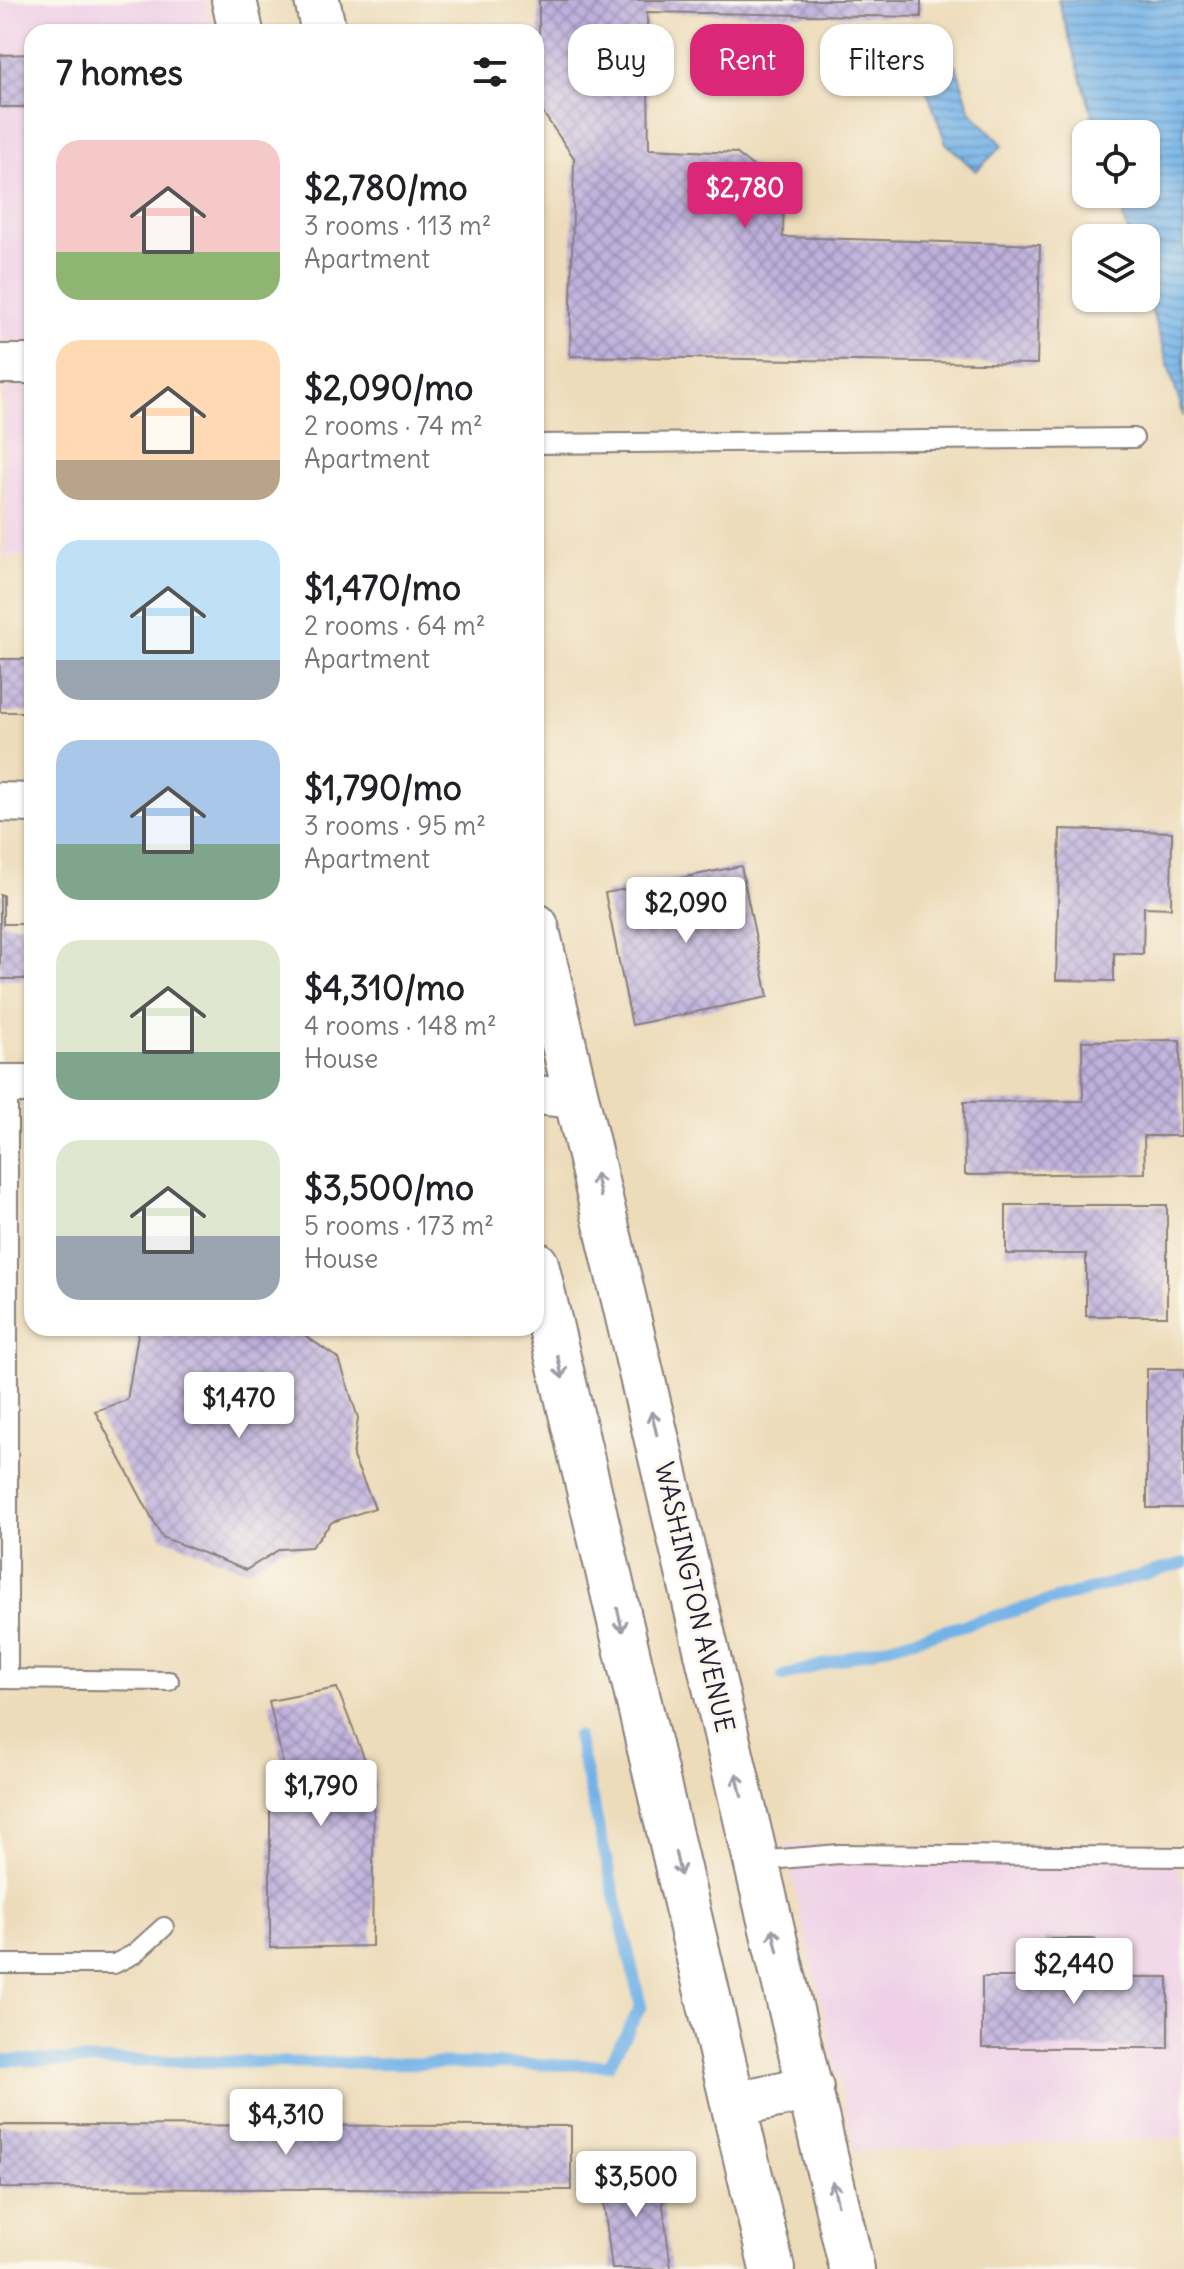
<!DOCTYPE html>
<meta charset="utf-8">
<style>
body{margin:0;font-family:Delius,sans-serif;background:#f6f6f6;color:#202124;height:100vh;display:flex;flex-direction:column;font-size:30px;white-space:nowrap}
*{box-sizing:border-box;margin:0}
p{font-size:26px;color:#757577}
.icon{flex:none;width:44px;height:44px;fill:none;stroke:currentColor;stroke-width:2;stroke-linecap:round;stroke-linejoin:round}
.map{position:relative;flex:1;overflow:hidden}
.panel{position:absolute;left:24px;top:24px;width:520px;height:1312px;display:flex;flex-direction:column;background:#fff;border-radius:24px;box-shadow:0 2px 6px #0004}
.panel>*{flex:none}
.guide{position:absolute;left:568px;top:24px;width:496px;height:72px;display:flex;gap:16px}
.tools{position:absolute;left:1072px;top:120px;display:grid;gap:16px}
.tools a{display:grid;place-items:center;width:88px;height:88px;border-radius:16px;background:#fff;box-shadow:0 2px 6px #0004;font-size:40px}
.price{position:absolute;translate:-50% -68px;padding:0 18px;border-radius:8px;background:#fff;color:#222;font-size:26px;line-height:52px;filter:drop-shadow(0 2px 4px #0008)}
.price::after{content:'';position:absolute;left:50%;top:48px;width:24px;height:18px;margin-left:-12px;background:inherit;clip-path:polygon(0 0,100% 0,50% 100%)}
.price.current{background:#db2777;color:#fff}
ul{padding:0;list-style:none}
li{display:flex;align-items:center;gap:24px;height:200px;padding:0 32px}
li span{display:grid;place-items:center;flex:none;width:224px;height:160px;border-radius:24px;color:#555}
li>.icon{margin-inline-start:auto}
span .icon{width:96px;height:96px;fill:#fffc;stroke-width:1}
li b{font-size:34px}
h2{display:flex;justify-content:space-between;align-items:center;height:96px;padding:0 32px;font-size:34px}
.chip{padding:0 28px;border-radius:24px;background:#fff;box-shadow:0 2px 6px #0004;font-size:28px;line-height:72px}
.chip.current{background:#db2777;color:#fff}
.map>svg:first-child{display:block}
</style>
<div class="map">
<svg width="1184" height="2269" viewBox="0 0 1184 2269">
<defs>
<pattern id="water-rules" width="6" height="5" patternUnits="userSpaceOnUse" patternTransform="scale(2)"><rect width="6" height="5" fill="#73b2e7"/><path d="M0 2.5h6" fill="none" stroke="#5e90bc"/></pattern>
<pattern id="building-cross-hatch" width="8" height="8" patternUnits="userSpaceOnUse" patternTransform="scale(2)"><rect width="8" height="8" fill="#bfb1dd"/><path d="M0 0l8 8M0 8l8-8" fill="none" stroke="#9b90b4"/></pattern>
</defs>
<rect width="100%" height="100%" fill="#fbf7ec"/>
<filter id="ink" filterUnits="userSpaceOnUse"><feTurbulence type="fractalNoise" baseFrequency=".0125" numOctaves="2"/><feDisplacementMap in="SourceGraphic" scale="16" xChannelSelector="R" yChannelSelector="G"/><feConvolveMatrix kernelMatrix="1 2 1 2 8 2 1 2 1" color-interpolation-filters="sRGB"/></filter>
<filter id="wash" filterUnits="userSpaceOnUse"><feTurbulence type="fractalNoise" baseFrequency=".006" numOctaves="4" result="noise"/><feDisplacementMap in="SourceGraphic" scale="32" xChannelSelector="R" yChannelSelector="G"/><feGaussianBlur stdDeviation="1.8" result="paint"/><feColorMatrix in="noise" values="0 0 0 0 0 0 0 0 0 0 0 0 0 0 0 0 0 1.4 0 .05"/><feComposite in="paint" operator="in"/></filter>
<g filter="url(#wash)">
<rect width="100%" height="100%" fill="#eddcba"/>
<g fill="#efd0e7">
<polygon points="0,0 205,0 212,32 32,32 32,341 0,341"/>
<rect x="4" y="388" width="28" height="169"/>
<polygon points="785,1845 1175,1846 1184,1891 1184,2138 855,2152"/>
</g>
<g fill="url(#water-rules)" stroke="#4a6a91" stroke-width="2">
<polygon points="1058,0 1184,0 1184,417 1146,292 1146,238 1130,238 1116,194 1146,194 1146,134 1098,134"/>
<polygon points="956,65 971,112 1003,145 976,171 946,143 922,77"/>
</g>
<g fill="none" stroke-linecap="round" stroke-linejoin="round">
<g stroke="#73b2e7" stroke-width="12">
<polyline points="783,1676 1184,1563"/>
<polyline points="0,2060 609,2065 641,2006 577,1736"/>
</g>
</g>
<g id="blocks">
<g fill="url(#building-cross-hatch)">
<polygon points="539,0 921,0 921,17 647,12 649,149 736,153 784,191 783,237 1040,245 1037,364 570,356 574,158 539,107"/>
<polygon points="32,54 32,107 0,107 0,55"/>
<rect x="0" y="659" width="32" height="53"/>
<polygon points="1060,829 1172,832 1171,908 1144,907 1143,954 1114,953 1114,981 1056,980"/>
<polygon points="741,866 768,997 632,1025 605,893"/>
<polygon points="0,895 3,895 3,924 32,924 32,979 0,979"/>
<polygon points="1180,1040 1181,1136 1144,1136 1145,1173 965,1175 964,1102 1083,1101 1082,1041"/>
<polygon points="1006,1205 1167,1205 1167,1316 1086,1316 1086,1254 1006,1254"/>
<polygon points="139,1328 286,1328 304,1335 339,1359 358,1418 353,1457 375,1508 332,1522 311,1547 280,1549 246,1570 162,1537 95,1411 127,1400"/>
<rect x="1147" y="1369" width="37" height="139"/>
<polygon points="337,1688 374,1783 372,1946 270,1948 270,1791 289,1791 269,1701"/>
<polygon points="1045,1939 1095,1939 1094,1977 1168,1977 1168,2048 982,2048 982,1977 1045,1977"/>
<polygon points="0,2125 571,2126 571,2190 0,2188"/>
<polygon points="658,2166 671,2269 612,2269 600,2173"/>
</g>
</g>
</g>
<g filter="url(#ink)">
<use href="#blocks" fill-opacity="0" stroke="#887f7a" stroke-width="2"/>
<g fill="none" stroke-linecap="round" stroke-linejoin="round">
<g stroke="#887f7a" stroke-width="22">
<g id="lane">
<polyline points="536,444 1134,438"/>
<polyline points="8,1084 8,1679"/>
<polyline points="0,1679 169,1681"/>
<polyline points="757,1861 839,1854 1184,1857"/>
<polyline points="0,1964 114,1964 134,1954 164,1927"/>
</g>
</g>
<g stroke="#887f7a" stroke-width="42">
<g id="street">
<polyline points="0,364 32,364"/>
<polyline points="0,802 32,803"/>
<polyline points="0,1084 32,1084"/>
<polyline points="536,1095 578,1099"/>
</g>
</g>
<g stroke="#887f7a" stroke-width="48">
<g id="primary">
<polyline points="234,0 241,32"/>
<polyline points="317,0 324,32"/>
<polyline points="536,926 852,2269"/>
<polyline points="536,1264 772,2269"/>
<polyline points="735,2104 811,2088"/>
</g>
</g>
<use href="#lane" stroke="#fff" stroke-width="18"/>
<use href="#street" stroke="#fff" stroke-width="38"/>
<use href="#primary" stroke="#fff" stroke-width="44"/>
</g>
<defs><path id="oneway-shaft" d="M-6 0H5M1.5-3L5.5 0L1.5 3" fill="none" stroke-width="1.6" stroke-linecap="round" stroke-linejoin="round" transform="scale(2)"/></defs>
<g stroke="#9c9ca7">
<use href="#oneway-shaft" transform="translate(598 1185) rotate(-103)"/>
<use href="#oneway-shaft" transform="translate(560 1367) rotate(77)"/>
<use href="#oneway-shaft" transform="translate(654 1423) rotate(-103)"/>
<use href="#oneway-shaft" transform="translate(620 1620) rotate(77)"/>
<use href="#oneway-shaft" transform="translate(739 1785) rotate(-103)"/>
<use href="#oneway-shaft" transform="translate(678 1864) rotate(77)"/>
<use href="#oneway-shaft" transform="translate(775 1940) rotate(-103)"/>
<use href="#oneway-shaft" transform="translate(835 2193) rotate(-103)"/>
</g>
</g>
<g text-anchor="middle" dominant-baseline="central" stroke-width="6" stroke-linejoin="round" paint-order="stroke">
<g font-size="26" fill="#22223b" stroke="#fbf7ec">
<text transform="translate(695 1597) rotate(77)">WASHINGTON AVENUE</text>
</g>
</g>
</svg>
<div class="tools">
<a><svg class="icon" aria-label="locate" viewBox="0 0 24 24"><circle cx="12" cy="12" r="6"/><path d="M12 2v4M12 18v4M2 12h4M18 12h4"/></svg></a>
<a><svg class="icon" aria-label="layers" viewBox="0 0 24 24"><path d="M12 4l9 5-9 5-9-5zM3 14l9 5 9-5"/></svg></a>
</div>
<b class="price current" style="left:745px;top:230px">$2,780</b>
<b class="price" style="left:686px;top:945px">$2,090</b>
<b class="price" style="left:239px;top:1440px">$1,470</b>
<b class="price" style="left:321px;top:1828px">$1,790</b>
<b class="price" style="left:1074px;top:2006px">$2,440</b>
<b class="price" style="left:286px;top:2157px">$4,310</b>
<b class="price" style="left:636px;top:2219px">$3,500</b>
<div class="guide">
<a class="chip">Buy</a>
<a class="chip current">Rent</a>
<a class="chip">Filters</a>
</div>
<section class="panel">
<h2>7 homes<svg class="icon" aria-label="filters" viewBox="0 0 24 24"><path d="M4 7h16M4 17h16"/><circle cx="9" cy="7" r="2"/><circle cx="15" cy="17" r="2"/></svg></h2>
<ul>
<li><span style="background:linear-gradient(#f6c9c9 70%,#8fb573 0)"><svg class="icon" aria-label="home" viewBox="0 0 24 24"><path d="M3 11l9-7 9 7M6 9v11h12V9"/></svg></span><div><b>$2,780/mo</b><p>3 rooms · 113 m²</p><p>Apartment</p></div></li>
<li><span style="background:linear-gradient(#ffd9b3 75%,#b9a48a 0)"><svg class="icon" aria-label="home" viewBox="0 0 24 24"><path d="M3 11l9-7 9 7M6 9v11h12V9"/></svg></span><div><b>$2,090/mo</b><p>2 rooms · 74 m²</p><p>Apartment</p></div></li>
<li><span style="background:linear-gradient(#bfe0f5 75%,#9aa5b1 0)"><svg class="icon" aria-label="home" viewBox="0 0 24 24"><path d="M3 11l9-7 9 7M6 9v11h12V9"/></svg></span><div><b>$1,470/mo</b><p>2 rooms · 64 m²</p><p>Apartment</p></div></li>
<li><span style="background:linear-gradient(#a9c7e8 65%,#7fa58c 0)"><svg class="icon" aria-label="home" viewBox="0 0 24 24"><path d="M3 11l9-7 9 7M6 9v11h12V9"/></svg></span><div><b>$1,790/mo</b><p>3 rooms · 95 m²</p><p>Apartment</p></div></li>
<li><span style="background:linear-gradient(#dfe7d0 70%,#7fa58c 0)"><svg class="icon" aria-label="home" viewBox="0 0 24 24"><path d="M3 11l9-7 9 7M6 9v11h12V9"/></svg></span><div><b>$4,310/mo</b><p>4 rooms · 148 m²</p><p>House</p></div></li>
<li><span style="background:linear-gradient(#dfe7d0 60%,#9aa5b1 0)"><svg class="icon" aria-label="home" viewBox="0 0 24 24"><path d="M3 11l9-7 9 7M6 9v11h12V9"/></svg></span><div><b>$3,500/mo</b><p>5 rooms · 173 m²</p><p>House</p></div></li>
</ul>
</section>
</div>
